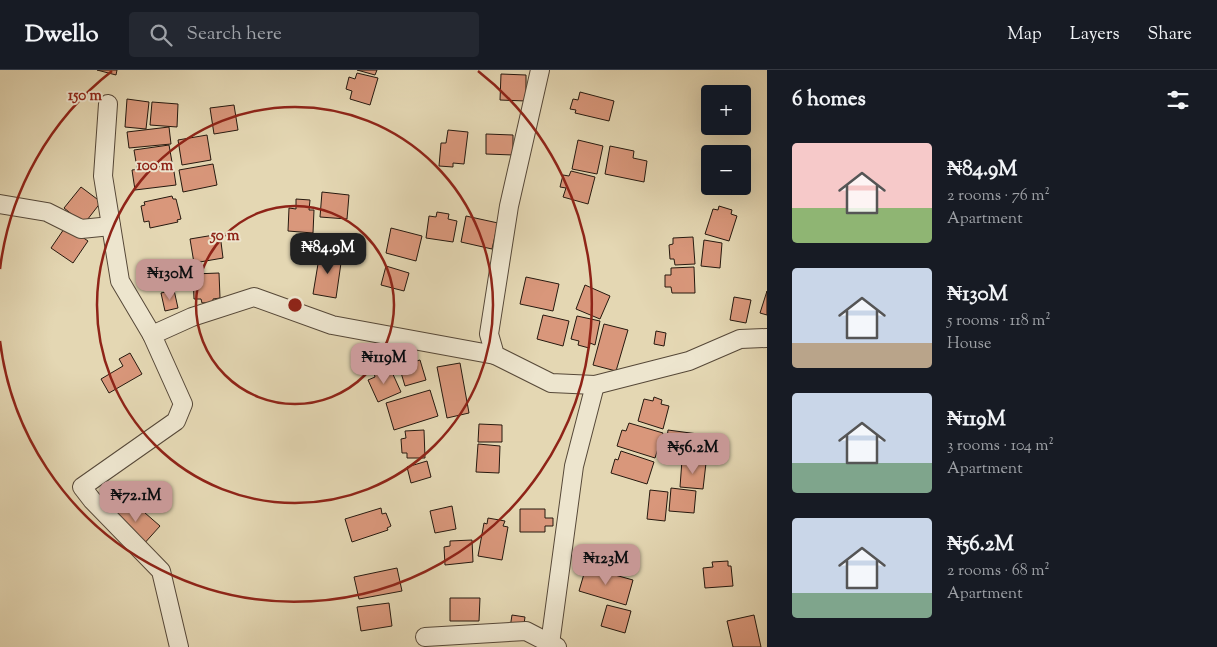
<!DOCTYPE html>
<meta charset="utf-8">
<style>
body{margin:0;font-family:"Sorts Mill Goudy",serif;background:#242831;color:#f1f3f6;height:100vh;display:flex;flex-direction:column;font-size:19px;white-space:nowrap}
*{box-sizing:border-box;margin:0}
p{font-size:16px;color:#9ea1a6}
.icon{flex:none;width:28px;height:28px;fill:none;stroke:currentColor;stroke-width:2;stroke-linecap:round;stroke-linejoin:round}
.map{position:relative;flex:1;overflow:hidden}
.details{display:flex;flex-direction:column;background:#171b24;width:450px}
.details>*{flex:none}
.fabs{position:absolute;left:701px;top:15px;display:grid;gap:10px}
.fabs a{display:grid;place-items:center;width:50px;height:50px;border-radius:5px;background:#171b24;box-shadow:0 5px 20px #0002;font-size:25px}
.price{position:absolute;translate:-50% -42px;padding:0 11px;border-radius:10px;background:#c59692;color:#111;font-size:16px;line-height:32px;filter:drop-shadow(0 1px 2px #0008)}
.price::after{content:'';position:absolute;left:50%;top:30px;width:15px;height:11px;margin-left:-8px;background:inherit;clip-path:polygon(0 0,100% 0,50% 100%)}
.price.selected{background:#222;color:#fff}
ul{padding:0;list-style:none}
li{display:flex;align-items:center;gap:15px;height:125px;padding:0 25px}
li span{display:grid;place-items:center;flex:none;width:140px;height:100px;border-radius:5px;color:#555}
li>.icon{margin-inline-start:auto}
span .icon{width:60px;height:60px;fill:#fffc;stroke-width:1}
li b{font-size:21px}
h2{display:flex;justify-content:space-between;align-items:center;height:60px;padding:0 25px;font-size:21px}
header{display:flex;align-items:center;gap:30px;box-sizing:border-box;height:70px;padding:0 25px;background:#171b24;border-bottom:1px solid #363941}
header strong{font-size:24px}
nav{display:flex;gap:28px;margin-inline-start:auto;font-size:18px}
.search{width:350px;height:45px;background:#242831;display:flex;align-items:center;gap:12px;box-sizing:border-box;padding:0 18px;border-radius:5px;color:#9ea1a6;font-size:19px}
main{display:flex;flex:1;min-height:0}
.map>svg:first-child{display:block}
</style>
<header>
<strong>Dwello</strong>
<div class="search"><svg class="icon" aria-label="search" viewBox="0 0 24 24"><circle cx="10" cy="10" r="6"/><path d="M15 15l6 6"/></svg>Search here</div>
<nav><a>Map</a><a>Layers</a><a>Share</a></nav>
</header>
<main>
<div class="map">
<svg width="767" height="577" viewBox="0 0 767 577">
<rect width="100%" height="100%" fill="#e4d7b3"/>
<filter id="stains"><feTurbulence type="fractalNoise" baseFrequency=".004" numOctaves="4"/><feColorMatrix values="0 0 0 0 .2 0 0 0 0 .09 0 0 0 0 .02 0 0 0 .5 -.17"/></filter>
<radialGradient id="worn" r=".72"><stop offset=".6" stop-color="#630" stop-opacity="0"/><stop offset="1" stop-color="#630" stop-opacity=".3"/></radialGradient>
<g fill="#d9977b" stroke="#26190f">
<polygon points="97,0 117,0 116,5"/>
<polygon points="357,0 377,0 375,5"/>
<polygon points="357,3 378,8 370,35 350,29 352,21 346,19 349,7 355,9"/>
<polygon points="501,4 526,5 526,31 500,30"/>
<polygon points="580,22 614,31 609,51 575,43 576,40 570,39 573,29 578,30"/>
<polygon points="127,29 149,32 146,59 125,57"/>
<polygon points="152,32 178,34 177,57 150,55"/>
<polygon points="234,35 238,60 214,64 210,38"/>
<polygon points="169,57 171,74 129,78 127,62"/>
<polygon points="448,60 468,62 464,94 453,93 453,97 439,96 441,73 446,73"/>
<polygon points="486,64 513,65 513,85 486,84"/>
<polygon points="207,65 211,90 182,95 178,70"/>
<polygon points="578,70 603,76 597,104 572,99"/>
<polygon points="169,75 172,92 137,98 134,80"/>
<polygon points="610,76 634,81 633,88 647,91 644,112 605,104"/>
<polygon points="213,94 217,115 183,122 179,100"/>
<polygon points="173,95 176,115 135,120 132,100"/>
<polygon points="571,101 595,107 588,134 563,127 566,118 560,117 563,105 569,106"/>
<polygon points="81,117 101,132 84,154 64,138"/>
<polygon points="322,122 349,125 347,149 320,147"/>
<polygon points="172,126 173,129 176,129 181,149 177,150 178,152 150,158 149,151 144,152 141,136 145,135 144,132"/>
<polygon points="296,129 310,130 309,140 314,140 313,163 288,161 289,138 296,139"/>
<polygon points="719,136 732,140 731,144 737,146 729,171 705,164 713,139 718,140"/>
<polygon points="437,142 449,144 448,149 457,151 453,172 426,168 429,146 436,147"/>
<polygon points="466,146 498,153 492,179 461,172"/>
<polygon points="66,156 88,171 73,193 51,178"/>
<polygon points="391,158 422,166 416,191 386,183"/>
<polygon points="220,164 223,188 194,193 190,169"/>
<polygon points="693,167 695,194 675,195 674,189 670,189 669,175 673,174 673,168"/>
<polygon points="704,170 722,173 720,198 701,196"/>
<polygon points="320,182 342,186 336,228 313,224"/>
<polygon points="386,196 409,203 404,221 381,215"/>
<polygon points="694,197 695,223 672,223 671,217 665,217 665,205 671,205 671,198"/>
<polygon points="219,203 220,228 213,229 213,232 202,233 201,229 194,229 193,204"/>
<polygon points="526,207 559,214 553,241 520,234"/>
<polygon points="585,215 610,226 600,249 576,239"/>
<polygon points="174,220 178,238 165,241 161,223"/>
<polygon points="767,221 767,245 760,243"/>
<polygon points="734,227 751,230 746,253 730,250"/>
<polygon points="543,245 569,251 563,276 537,269"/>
<polygon points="577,246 600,251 595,275 590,273 589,278 578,275 579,271 571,269"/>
<polygon points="604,254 628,260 616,301 593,295"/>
<polygon points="656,261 666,263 664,276 654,274"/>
<polygon points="130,283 142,304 109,323 101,309 123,296 119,289"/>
<polygon points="420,290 426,310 405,316 399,296"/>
<polygon points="460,293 469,343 447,348 437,297"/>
<polygon points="386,298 387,302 391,300 401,322 378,332 368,310 375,307 374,303"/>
<polygon points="430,320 438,346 394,360 386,333"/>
<polygon points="654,327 662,330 661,334 669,336 663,359 638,351 644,329 653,331"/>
<polygon points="629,353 663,363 655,388 617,376 622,360 626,361"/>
<polygon points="479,354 502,355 502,372 478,372"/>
<polygon points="424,360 425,388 407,388 407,383 402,383 401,369 406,368 405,361"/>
<polygon points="668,360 698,364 694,391 665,387"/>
<polygon points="478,374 500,376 499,403 476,402"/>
<polygon points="621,381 654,392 647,414 611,403 615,389 618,390"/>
<polygon points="682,390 706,393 703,419 680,417"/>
<polygon points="427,391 431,407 411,413 407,397"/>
<polygon points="671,418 696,421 694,443 669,441"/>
<polygon points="650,420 668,422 665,451 647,449"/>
<polygon points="129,429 160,456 142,476 111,449"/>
<polygon points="452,436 456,459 435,463 430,441"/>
<polygon points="381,438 382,444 386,443 391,456 387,458 388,460 352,472 345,449"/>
<polygon points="520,439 545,439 545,448 553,448 553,456 545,456 545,462 520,462"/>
<polygon points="488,448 505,451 503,456 508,457 502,490 478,486 484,453 487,454"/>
<polygon points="472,470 473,492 445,495 444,477 450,476 450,471"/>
<polygon points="728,491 728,496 731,496 733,516 705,518 703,498 713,497 712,492"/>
<polygon points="586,497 633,510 626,535 579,521"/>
<polygon points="397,498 402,521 359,529 354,507"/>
<polygon points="450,528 480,528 479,551 450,551"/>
<polygon points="389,533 392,556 361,561 357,537"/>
<polygon points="607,535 631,541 625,563 601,556"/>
<polygon points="512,545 525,547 523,561 510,558"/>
<polygon points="754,545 761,577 733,577 727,551"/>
</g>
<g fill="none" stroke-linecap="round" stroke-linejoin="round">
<g stroke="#564838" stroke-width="20">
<g id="minor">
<polyline points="540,0 509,136 489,264 495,285 551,313 595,315 689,291 740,269 767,268"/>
<polyline points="108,34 103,106 120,211 152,265"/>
<polyline points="0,134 47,142 81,159 111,156"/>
<polyline points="425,567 526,561 557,577"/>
<polyline points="550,574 574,396 595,315"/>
<polyline points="179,577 161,501 92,430 82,417 176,351 183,334 152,265 192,247 254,227 332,255 495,285"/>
</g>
</g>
<use href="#minor" stroke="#ede5ce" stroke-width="18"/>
</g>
<g fill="none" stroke="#8f2418" stroke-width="2.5">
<circle cx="295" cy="235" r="99"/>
<circle cx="295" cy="235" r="198"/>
<path d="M0 199A297 297 0 0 1 112 1M478 1A297 297 0 1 1 0 271"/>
</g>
<circle cx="295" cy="235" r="8" fill="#8f2418" stroke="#ede5ce" stroke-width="2.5"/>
<g font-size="15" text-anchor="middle" font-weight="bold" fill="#8f2418" stroke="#ede5ce" stroke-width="4" stroke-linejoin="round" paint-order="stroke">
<text x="85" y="30">150 m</text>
<text x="155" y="100">100 m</text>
<text x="225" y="170">50 m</text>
</g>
<rect width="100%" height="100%" filter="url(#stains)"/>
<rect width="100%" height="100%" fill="url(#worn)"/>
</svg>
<div class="fabs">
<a>+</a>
<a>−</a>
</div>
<b class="price selected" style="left:328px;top:205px">₦84.9M</b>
<b class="price" style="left:170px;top:231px">₦130M</b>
<b class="price" style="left:384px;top:315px">₦119M</b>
<b class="price" style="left:693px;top:405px">₦56.2M</b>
<b class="price" style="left:136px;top:453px">₦72.1M</b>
<b class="price" style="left:606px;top:516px">₦123M</b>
</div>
<section class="details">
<h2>6 homes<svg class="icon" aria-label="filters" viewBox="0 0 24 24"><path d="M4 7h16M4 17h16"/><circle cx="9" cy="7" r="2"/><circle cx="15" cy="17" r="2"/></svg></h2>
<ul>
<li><span style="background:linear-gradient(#f6c9c9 65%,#8fb573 0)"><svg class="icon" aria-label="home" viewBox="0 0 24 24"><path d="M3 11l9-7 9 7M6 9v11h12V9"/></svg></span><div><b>₦84.9M</b><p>2 rooms · 76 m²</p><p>Apartment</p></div></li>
<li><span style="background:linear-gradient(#c9d6e8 75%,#b9a48a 0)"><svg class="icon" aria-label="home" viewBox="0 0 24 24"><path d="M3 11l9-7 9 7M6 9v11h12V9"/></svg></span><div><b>₦130M</b><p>5 rooms · 118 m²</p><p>House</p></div></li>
<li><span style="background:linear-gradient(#c9d6e8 70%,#7fa58c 0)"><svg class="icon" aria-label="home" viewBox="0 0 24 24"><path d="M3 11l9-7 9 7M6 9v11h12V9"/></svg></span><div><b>₦119M</b><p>3 rooms · 104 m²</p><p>Apartment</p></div></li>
<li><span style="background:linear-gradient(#c9d6e8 75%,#7fa58c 0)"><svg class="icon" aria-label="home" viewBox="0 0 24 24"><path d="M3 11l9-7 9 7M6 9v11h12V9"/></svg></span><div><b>₦56.2M</b><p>2 rooms · 68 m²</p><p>Apartment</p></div></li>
</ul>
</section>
</main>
